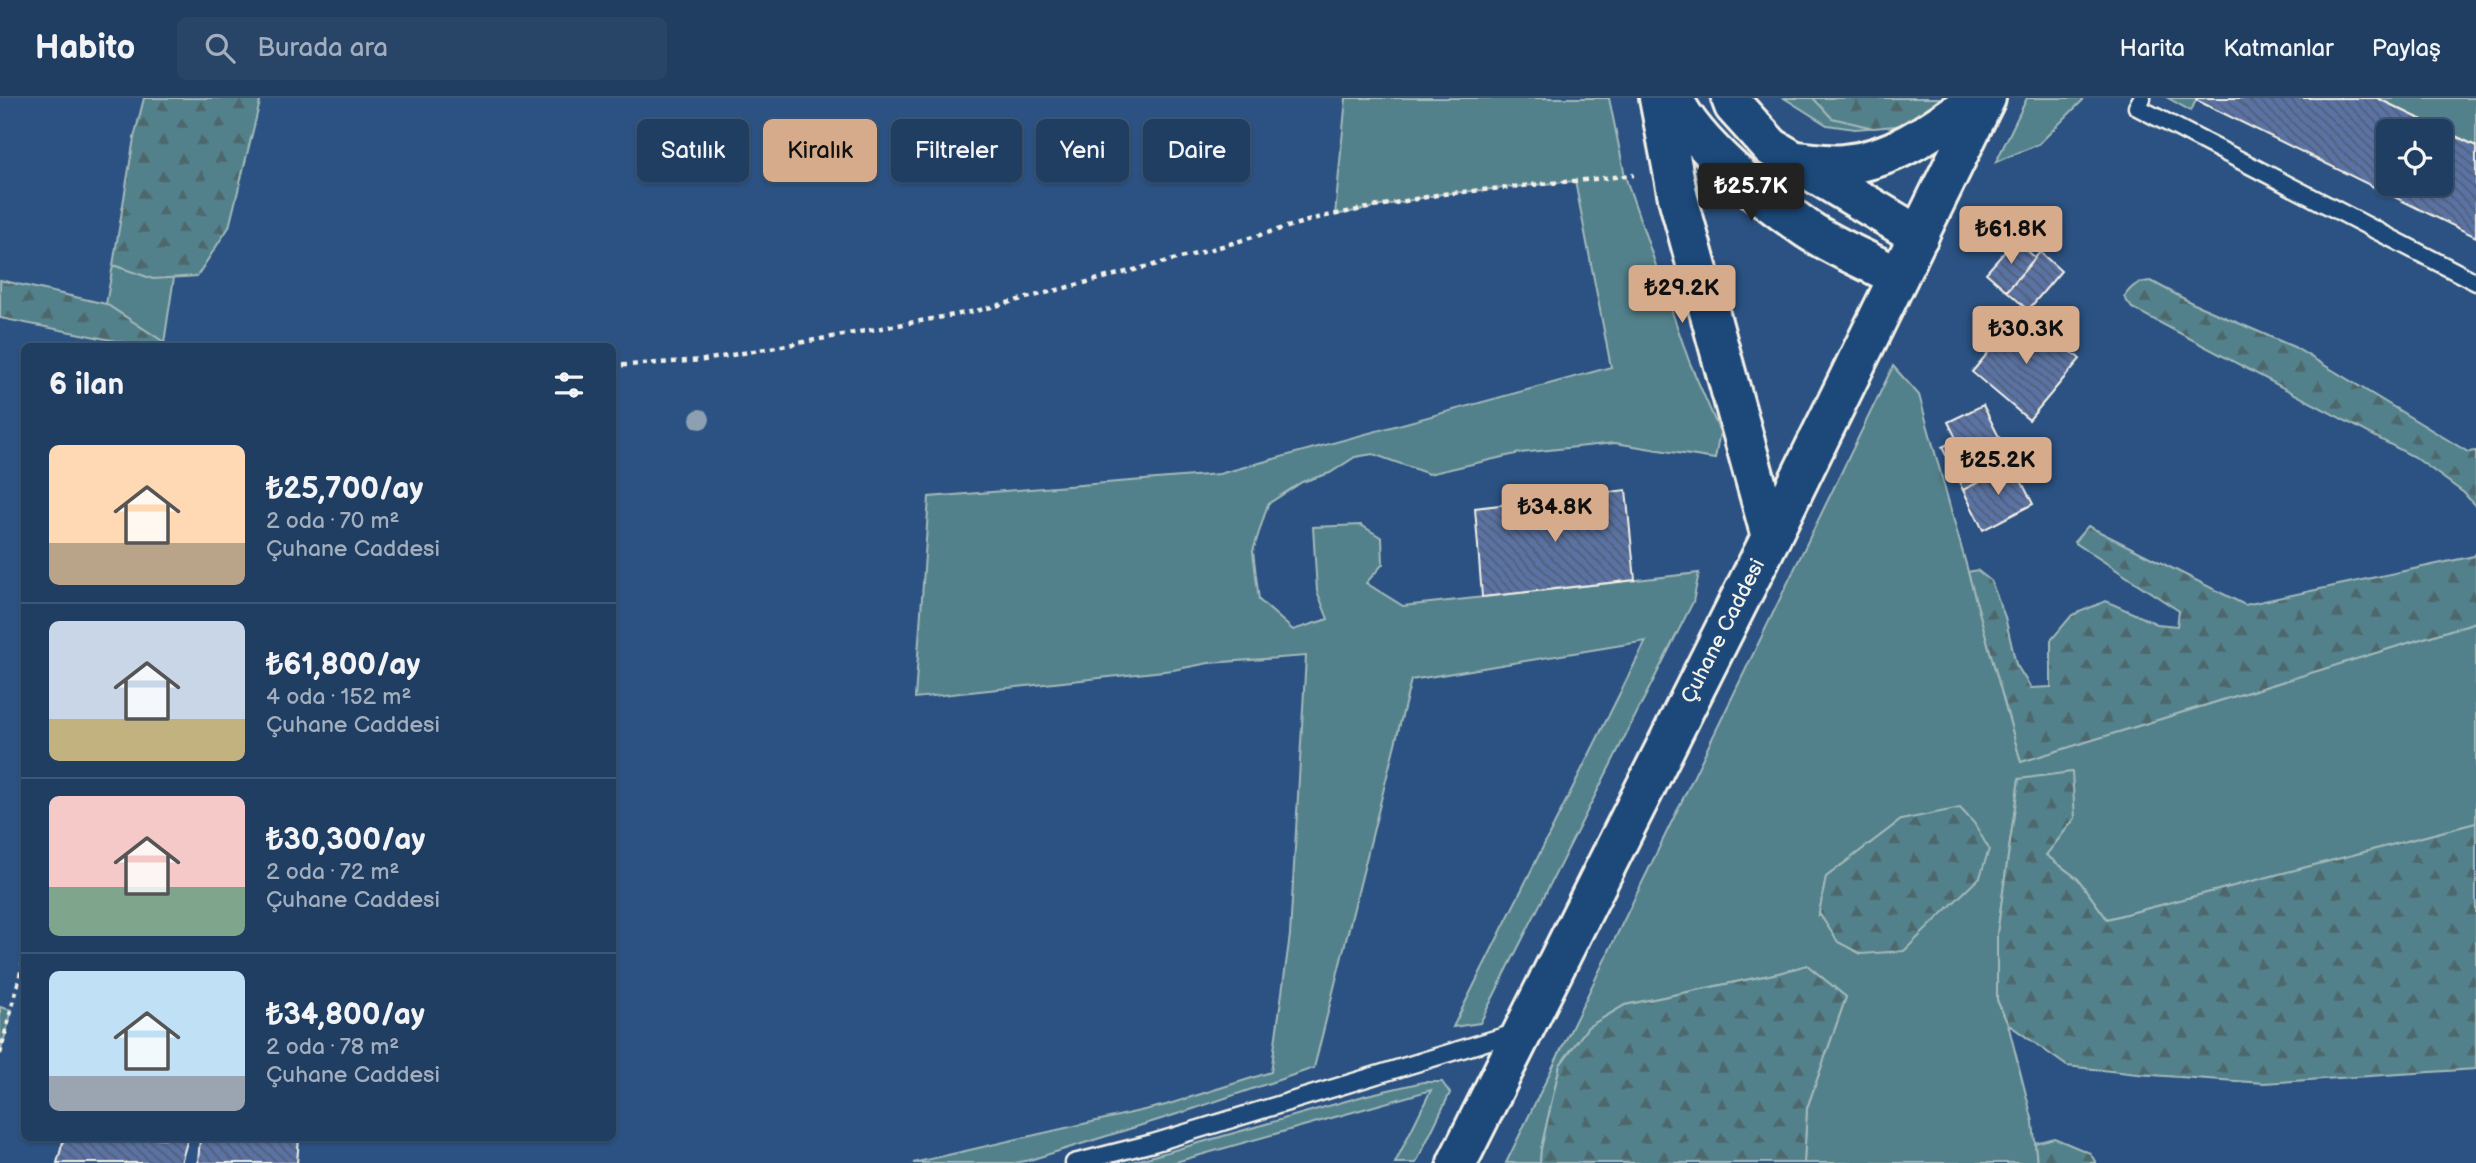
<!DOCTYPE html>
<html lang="tr">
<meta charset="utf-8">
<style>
body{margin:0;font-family:"Balsamiq Sans",sans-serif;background:#284568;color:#f1f3f6;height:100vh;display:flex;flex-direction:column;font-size:26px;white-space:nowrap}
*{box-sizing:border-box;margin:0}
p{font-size:23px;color:#a2aebe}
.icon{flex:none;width:38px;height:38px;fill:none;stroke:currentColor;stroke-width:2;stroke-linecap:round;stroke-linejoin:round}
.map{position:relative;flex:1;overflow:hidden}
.side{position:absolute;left:21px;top:245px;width:595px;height:798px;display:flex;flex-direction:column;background:#203e62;border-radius:10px;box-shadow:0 2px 5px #0004,0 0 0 2px #3d5777}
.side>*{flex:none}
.hud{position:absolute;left:637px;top:21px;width:665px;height:63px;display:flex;gap:14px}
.fabs{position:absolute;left:2376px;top:21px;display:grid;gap:14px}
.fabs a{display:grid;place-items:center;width:77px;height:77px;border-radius:10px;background:#203e62;box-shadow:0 2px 5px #0004,0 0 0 2px #3d5777;font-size:35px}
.price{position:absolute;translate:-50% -60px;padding:0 16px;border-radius:7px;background:#d6ab8b;color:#111;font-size:23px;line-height:46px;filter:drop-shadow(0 2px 4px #0008)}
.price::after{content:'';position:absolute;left:50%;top:42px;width:21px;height:16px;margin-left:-10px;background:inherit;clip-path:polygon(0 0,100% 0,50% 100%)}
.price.active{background:#222;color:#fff}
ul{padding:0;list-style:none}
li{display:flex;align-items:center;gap:21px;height:175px;padding:0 28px}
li+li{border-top:2px solid #3d5777}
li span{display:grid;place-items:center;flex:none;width:196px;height:140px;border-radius:10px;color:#555}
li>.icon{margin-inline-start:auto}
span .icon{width:84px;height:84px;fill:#fffc;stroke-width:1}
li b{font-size:30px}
h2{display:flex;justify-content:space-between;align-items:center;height:84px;padding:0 28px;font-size:30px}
.chip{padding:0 24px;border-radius:10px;background:#203e62;box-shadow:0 2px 5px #0004,0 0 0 2px #3d5777;font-size:24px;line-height:63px}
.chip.active{background:#d6ab8b;color:#111}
header{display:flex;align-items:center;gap:42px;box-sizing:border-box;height:98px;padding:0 35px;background:#203e62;border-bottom:2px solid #3d5777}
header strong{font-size:33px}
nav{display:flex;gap:38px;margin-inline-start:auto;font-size:24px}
.search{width:490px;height:63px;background:#284568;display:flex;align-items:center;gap:18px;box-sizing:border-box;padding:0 24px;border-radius:10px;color:#a2aebe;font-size:26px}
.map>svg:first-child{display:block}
</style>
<header>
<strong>Habito</strong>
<div class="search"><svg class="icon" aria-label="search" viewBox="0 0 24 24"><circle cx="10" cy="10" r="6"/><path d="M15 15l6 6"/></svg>Burada ara</div>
<nav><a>Harita</a><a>Katmanlar</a><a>Paylaş</a></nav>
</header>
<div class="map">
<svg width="2476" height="1065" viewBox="0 0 2476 1065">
<defs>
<pattern id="forest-firs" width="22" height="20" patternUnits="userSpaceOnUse" patternTransform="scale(1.75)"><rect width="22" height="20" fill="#52818b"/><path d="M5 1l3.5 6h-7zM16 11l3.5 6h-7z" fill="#4e676c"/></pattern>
<pattern id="building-back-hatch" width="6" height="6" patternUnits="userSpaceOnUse" patternTransform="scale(1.75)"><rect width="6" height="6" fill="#5a73a4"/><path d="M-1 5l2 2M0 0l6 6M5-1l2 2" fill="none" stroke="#525e75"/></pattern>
</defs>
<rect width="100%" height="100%" fill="#2b5282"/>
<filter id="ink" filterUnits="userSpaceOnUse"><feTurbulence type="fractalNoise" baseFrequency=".0143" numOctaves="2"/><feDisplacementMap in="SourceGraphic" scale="14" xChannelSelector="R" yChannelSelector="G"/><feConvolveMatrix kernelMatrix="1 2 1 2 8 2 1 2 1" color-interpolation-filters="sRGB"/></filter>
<g filter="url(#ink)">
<g fill="#52818b" stroke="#a3b9ba" stroke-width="2" fill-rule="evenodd">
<polygon points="1346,0 1609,0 1625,78 1689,263 1720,334 1715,361 1615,345 1520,355 1429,376 1373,356 1355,359 1330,375 1302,384 1268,406 1253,453 1259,502 1293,532 1328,521 1317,493 1313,429 1361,427 1382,440 1383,466 1366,485 1403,508 1699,475 1693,504 1480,925 1453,929 1646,543 1411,582 1314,970 1190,1012 1030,1062 1015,1065 913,1065 1166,1007 1271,974 1290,837 1306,558 1209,565 1173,572 915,600 929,399 1219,376 1611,269 1575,83 1442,96 1335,117"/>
<polygon points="1784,0 1947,0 1918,26 1855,31 1827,27"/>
<polygon points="2027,0 2085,0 2039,46 1996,64"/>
<polygon points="2168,0 2197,0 2191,13"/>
<polygon points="2377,0 2476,0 2476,48"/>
<polygon points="113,167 153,180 174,179 164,245 106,206"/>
<path d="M1893,268L1919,297L2021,664L2476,524V725L2107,821L2078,781L2046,757L2075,720L2019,681L1997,836V902L2008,926L2033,1024L2037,1065H1804L1807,1010L1846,899L1807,867L1779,875L1625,907L1588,929L1560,967L1541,1051L1540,1065H1506ZM1901,722L1819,816L1826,779Z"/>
<polygon points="0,909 12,912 0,956"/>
<polygon points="1423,984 1442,984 1450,995 1416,1065 1395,1065 1431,992 1172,1065 1129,1065 1367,997"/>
</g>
<g fill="url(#forest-firs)" stroke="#a3b9ba" stroke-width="2">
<polygon points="144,0 261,0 229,129 197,178 153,181 113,167 134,40"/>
<polygon points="1813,0 1947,0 1918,26 1873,30 1832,20"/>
<polygon points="0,182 106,206 170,248 141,248 0,220"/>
<path d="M2151,183L2192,205L2294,249L2468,354L2476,353V409L2464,395L2416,360L2132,210L2124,199C2132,187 2138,184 2151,183Z"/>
<polygon points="2088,428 2245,507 2474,458 2476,455 2476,524 2021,664 1968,474 1977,472 1991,483 2005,519 2016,566 2031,590 2051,589 2051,542 2072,517 2106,503 2157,526 2177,528 2179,513 2074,444"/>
<polygon points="2072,674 2075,720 2046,757 2078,781 2107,821 2476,725 2476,971 2264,985 2137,976 2067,968 2008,926 1997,902 1997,836 2019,681"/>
<polygon points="1960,710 1974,725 1989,751 1980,779 1904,853 1861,856 1838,844 1819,815 1826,779 1901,722"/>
<polygon points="1807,867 1846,899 1807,1010 1804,1065 1540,1065 1541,1051 1560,967 1588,929 1625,907 1779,875"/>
<polygon points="2054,1040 2090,1055 2096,1065 2037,1065 2035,1045"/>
</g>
<g fill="url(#building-back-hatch)" stroke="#f4f1e8" stroke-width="2" fill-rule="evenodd">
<path d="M2197,0H2377L2476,48V139L2196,2ZM2389,33H2441V86H2389Z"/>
<polygon points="2015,142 2036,160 2007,193 1986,175"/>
<polygon points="2040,154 2061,173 2028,212 2007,193"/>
<polygon points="2023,213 2080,261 2029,322 1972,274"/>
<polygon points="1983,307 2013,367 1963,392 1942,349 1957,342 1948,324"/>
<polygon points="2013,367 2033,406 1983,432 1963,392"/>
<polygon points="1626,392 1635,482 1482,499 1475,410"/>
<polygon points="64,1040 188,1040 181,1065 57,1065"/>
<polygon points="200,1040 299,1040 297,1065 198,1065"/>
</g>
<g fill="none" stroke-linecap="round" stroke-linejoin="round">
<g stroke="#f4f1e8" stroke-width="21">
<g id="lane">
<polyline points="2142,0 2137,9 2476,184"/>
<polyline points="1074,1065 1153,1045 1518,934"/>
</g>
</g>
<g stroke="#f4f1e8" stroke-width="44">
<g id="secondary">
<polyline points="1659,0 1678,100 1771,439"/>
<path d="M1673,0C1695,48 1764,101 1807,131C1835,150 1869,163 1898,179"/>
<polyline points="1731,0 1734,8 1771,49 1919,138"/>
<path d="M1795,63C1811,64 1828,68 1844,66C1895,62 1937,29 1978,0"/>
</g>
</g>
<g stroke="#f4f1e8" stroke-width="44">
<polyline id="primary" points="1457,1065 1771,439 1986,0"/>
</g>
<g stroke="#f4f1e8" stroke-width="4.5" stroke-dasharray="5 5" stroke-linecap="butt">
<polyline points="612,268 704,262 976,213 1192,157 1321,119 1442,96 1634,77"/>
<polyline points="0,956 24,862"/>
</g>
<use href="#lane" stroke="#1f4a7a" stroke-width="16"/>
<use href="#secondary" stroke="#1f4a7a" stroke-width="38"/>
<use href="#primary" stroke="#1f4a7a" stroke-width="38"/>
</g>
<circle fill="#8ca0b2" cx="700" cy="321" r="10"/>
</g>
<g text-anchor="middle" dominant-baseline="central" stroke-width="5" stroke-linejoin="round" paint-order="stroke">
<g font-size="21" fill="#f4f1e8" stroke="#1f4a7a">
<text transform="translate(1723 533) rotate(-63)">Çuhane Caddesi</text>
</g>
</g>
</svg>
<div class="fabs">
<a><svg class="icon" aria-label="locate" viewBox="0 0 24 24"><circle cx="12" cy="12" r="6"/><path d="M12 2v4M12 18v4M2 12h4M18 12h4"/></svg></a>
</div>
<b class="price active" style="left:1751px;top:125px">₺25.7K</b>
<b class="price" style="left:2011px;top:168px">₺61.8K</b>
<b class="price" style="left:1682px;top:227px">₺29.2K</b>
<b class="price" style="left:2026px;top:268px">₺30.3K</b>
<b class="price" style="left:1998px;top:399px">₺25.2K</b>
<b class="price" style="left:1555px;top:446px">₺34.8K</b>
<div class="hud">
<a class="chip">Satılık</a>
<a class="chip active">Kiralık</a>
<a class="chip">Filtreler</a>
<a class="chip">Yeni</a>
<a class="chip">Daire</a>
</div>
<section class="side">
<h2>6 ilan<svg class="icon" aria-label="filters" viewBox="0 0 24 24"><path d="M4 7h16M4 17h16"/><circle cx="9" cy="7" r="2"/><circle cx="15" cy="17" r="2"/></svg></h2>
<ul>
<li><span style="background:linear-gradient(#ffd9b3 70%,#b9a48a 0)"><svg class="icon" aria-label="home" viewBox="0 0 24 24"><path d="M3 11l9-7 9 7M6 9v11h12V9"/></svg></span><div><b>₺25,700/ay</b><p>2 oda · 70 m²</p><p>Çuhane Caddesi</p></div></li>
<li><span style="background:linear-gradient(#c9d6e8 70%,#c2b280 0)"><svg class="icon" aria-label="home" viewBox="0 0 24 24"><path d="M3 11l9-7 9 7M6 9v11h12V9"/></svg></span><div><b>₺61,800/ay</b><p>4 oda · 152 m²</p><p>Çuhane Caddesi</p></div></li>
<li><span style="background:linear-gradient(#f6c9c9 65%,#7fa58c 0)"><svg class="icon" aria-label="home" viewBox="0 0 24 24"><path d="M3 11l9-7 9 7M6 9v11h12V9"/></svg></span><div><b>₺30,300/ay</b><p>2 oda · 72 m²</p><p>Çuhane Caddesi</p></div></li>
<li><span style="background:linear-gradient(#bfe0f5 75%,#9aa5b1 0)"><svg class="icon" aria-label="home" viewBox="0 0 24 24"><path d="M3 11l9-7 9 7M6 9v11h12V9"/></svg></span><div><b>₺34,800/ay</b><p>2 oda · 78 m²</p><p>Çuhane Caddesi</p></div></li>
</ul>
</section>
</div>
